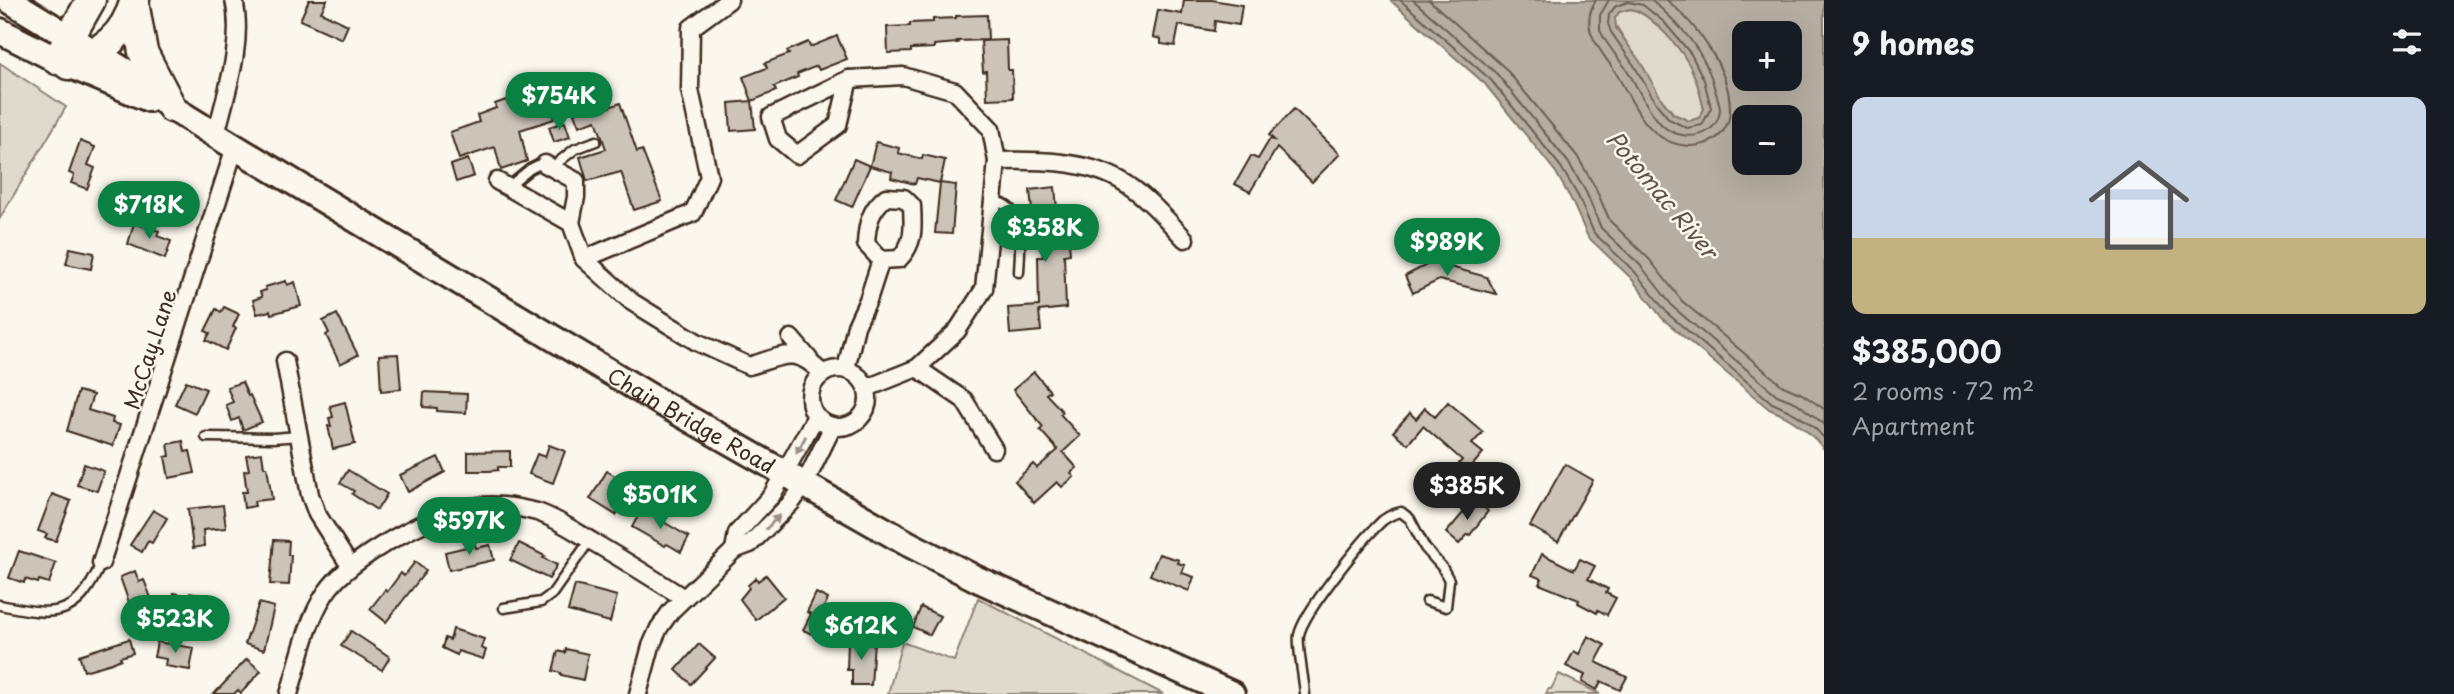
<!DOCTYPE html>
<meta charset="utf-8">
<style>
body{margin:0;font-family:"Playpen Sans",sans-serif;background:#242831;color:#f1f3f6;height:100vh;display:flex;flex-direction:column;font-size:26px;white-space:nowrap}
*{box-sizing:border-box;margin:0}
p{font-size:23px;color:#9ea1a6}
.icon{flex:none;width:38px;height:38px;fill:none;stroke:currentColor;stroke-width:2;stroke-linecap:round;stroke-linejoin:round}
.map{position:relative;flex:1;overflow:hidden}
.panel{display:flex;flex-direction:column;background:#171b24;width:630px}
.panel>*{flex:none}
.fabs{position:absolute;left:1732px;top:21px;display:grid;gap:14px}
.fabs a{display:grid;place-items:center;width:70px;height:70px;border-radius:14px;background:#171b24;box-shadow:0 7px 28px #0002;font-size:35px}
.price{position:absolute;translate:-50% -60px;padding:0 16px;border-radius:24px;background:#0b8043;color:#fff;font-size:23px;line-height:46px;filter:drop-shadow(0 2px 4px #0008)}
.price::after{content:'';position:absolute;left:50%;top:42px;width:21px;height:16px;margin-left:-10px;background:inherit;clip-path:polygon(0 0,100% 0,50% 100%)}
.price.selected{background:#222;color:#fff}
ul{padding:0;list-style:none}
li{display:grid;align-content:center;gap:14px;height:371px;padding:0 28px}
li span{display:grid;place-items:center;height:217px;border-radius:14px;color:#555}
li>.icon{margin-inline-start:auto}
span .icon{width:126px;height:126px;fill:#fffc;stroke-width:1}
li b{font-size:30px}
h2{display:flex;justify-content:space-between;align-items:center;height:84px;padding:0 28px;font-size:30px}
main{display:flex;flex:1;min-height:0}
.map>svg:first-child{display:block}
</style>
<main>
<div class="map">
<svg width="1824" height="694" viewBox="0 0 1824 694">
<rect width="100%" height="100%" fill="#fbf7ec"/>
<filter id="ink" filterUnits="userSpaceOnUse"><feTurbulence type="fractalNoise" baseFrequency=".0143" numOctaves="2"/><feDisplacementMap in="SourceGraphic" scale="14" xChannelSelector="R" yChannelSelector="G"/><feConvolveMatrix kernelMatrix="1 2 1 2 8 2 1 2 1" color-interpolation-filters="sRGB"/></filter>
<g filter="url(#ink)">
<g fill="#dfd9ce" stroke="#8d8276" stroke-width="2">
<path d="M1630,9C1648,11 1675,43 1686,58C1696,73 1700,92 1704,110L1699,118L1689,121L1674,114L1662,100L1615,24V18L1619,12Z"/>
<polygon points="0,63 66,107 0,218"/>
<polygon points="978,598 1163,694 888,694 902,642 954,661"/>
<polygon points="1559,674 1600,694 1546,694 1548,689 1551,689"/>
</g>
<path fill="#b6aea2" stroke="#85796d" stroke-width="2" fill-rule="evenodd" d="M1390,0H1824V449C1808,430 1792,418 1769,409L1663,319L1630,277L1588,237L1571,199L1555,171L1485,84ZM1630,9C1647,10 1678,45 1687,61C1696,76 1700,93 1704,109L1699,118L1689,121L1673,114L1662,100L1641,63L1616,28L1615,18L1619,12ZM1745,33H1790V79H1745ZM1745,117H1790V163H1745Z"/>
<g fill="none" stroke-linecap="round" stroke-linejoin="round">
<g stroke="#6c5f53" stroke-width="2">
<path d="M1400,0L1491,80L1561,167L1578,196L1594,233L1635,272L1668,314L1772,403C1793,412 1809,420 1824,438"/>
<polyline points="1413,0 1497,74 1568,162 1586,192 1601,228 1641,266 1674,308 1777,395 1797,403 1824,424"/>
<polyline points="1429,0 1505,68 1577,156 1595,187 1610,221 1649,259 1682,301 1783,386 1802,394 1824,409"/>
<path d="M1596,0C1579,26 1597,46 1612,67C1627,89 1636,117 1657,134C1682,155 1730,149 1730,109C1730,69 1697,25 1667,0"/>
<path d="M1609,0L1600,15V30C1606,45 1618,57 1627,70C1638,88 1646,108 1661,124C1678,142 1717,141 1720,110C1720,104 1717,96 1715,90C1706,52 1680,24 1651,0"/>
<polygon points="1628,2 1643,5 1664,22 1691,54 1704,80 1711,108 1702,125 1687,128 1669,119 1656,103 1635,67 1611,32 1608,24 1609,14 1616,6"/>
</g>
</g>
<g fill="#ccc4b9" stroke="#3b2a1e" stroke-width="2">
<polygon points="309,0 327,0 321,12 348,25 342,39 300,20"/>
<polygon points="1184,0 1212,0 1242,5 1239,25 1215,21 1214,31 1179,25 1175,46 1161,44 1161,39 1153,37 1158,10 1182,14"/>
<polygon points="987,15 988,40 957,41 958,43 934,45 934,48 911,49 911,52 888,53 887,27 910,26 910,23 933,22 933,19 956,18 956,16"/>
<polygon points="837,36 847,59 819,70 817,66 797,74 798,77 774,87 776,91 752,101 743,77 767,68 765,63 789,54 787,51 808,42 810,47"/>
<polygon points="1007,40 1008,70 1012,70 1013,98 987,99 986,71 983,72 981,41"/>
<polygon points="546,92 554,119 520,130 527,161 501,170 495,147 459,159 450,132 479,122 477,115 496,108 495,104 506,100 508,104 516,102"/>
<polygon points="752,101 755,129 731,131 729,103"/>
<polygon points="602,103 604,109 620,103 637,152 642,150 662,201 634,210 621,172 587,181 580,157 606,149 596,120 579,126 574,113"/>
<polygon points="1294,109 1340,154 1312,182 1277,148 1250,192 1235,184 1251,156 1258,159 1270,139 1274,140 1269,135"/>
<polygon points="565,122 570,137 554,142 549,127"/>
<polygon points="80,141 95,147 88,165 95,168 87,189 71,183 74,175 69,173"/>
<polygon points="876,142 899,148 898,153 922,159 923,155 945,160 940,183 917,178 915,184 891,178 892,172 870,166"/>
<polygon points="468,159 474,176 456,182 451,165"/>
<polygon points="854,159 870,166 852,207 836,200"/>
<polygon points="940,183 956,185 952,234 935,233"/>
<polygon points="1055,187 1057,209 1060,209 1062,232 1068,232 1070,254 1064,255 1066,308 1039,311 1041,331 1010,334 1008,308 1039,306 1038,257 1043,257 1036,211 1032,211 1030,190"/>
<polygon points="134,223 159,231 157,236 171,241 165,259 128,244"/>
<polygon points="70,248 94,253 91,269 66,264"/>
<polygon points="1432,262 1487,277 1496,294 1439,280 1413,293 1405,276"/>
<polygon points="286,281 287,285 295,282 301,306 271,314 270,311 257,314 253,300 262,297 260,292 266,290 265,287"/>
<polygon points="224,307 239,314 233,327 236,328 226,350 206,340 210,333 205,331 216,309 221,312"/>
<polygon points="337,314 358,355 340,364 326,335 329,333 323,321"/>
<polygon points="398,354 401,389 381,391 379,355"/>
<polygon points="1034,372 1050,391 1046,394 1063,412 1060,414 1080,436 1063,452 1077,468 1071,473 1074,477 1062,487 1057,482 1034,503 1015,481 1033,464 1037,468 1058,450 1040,430 1043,427 1013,390"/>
<polygon points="186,381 206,389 195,413 175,404"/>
<polygon points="242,382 248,396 250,395 262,422 243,430 239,418 232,421 226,405 233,402 227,387"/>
<polygon points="78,391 93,395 88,410 113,418 112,423 120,425 113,446 67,431"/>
<polygon points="424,392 467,394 466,413 437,411 437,408 423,407"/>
<polygon points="345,402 355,444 333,449 328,426 331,426 329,418 333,417 330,406"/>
<polygon points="1448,402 1483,432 1472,444 1483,453 1471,467 1476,472 1462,488 1448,477 1462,460 1423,426 1408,444 1393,432 1410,413 1416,419 1425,408 1435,417"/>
<polygon points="183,441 185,452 190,451 195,473 169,478 165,457 170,456 168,444"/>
<polygon points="549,445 565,451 553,483 529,474 537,454 545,457"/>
<polygon points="510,451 510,467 498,467 498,470 489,471 468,471 468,452"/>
<polygon points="262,453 264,467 267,467 272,499 254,501 255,506 244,508 242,492 247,492 244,471 249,470 246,455"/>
<polygon points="438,457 445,472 408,492 400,475"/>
<polygon points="84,464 104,471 97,491 77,485"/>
<polygon points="1565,464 1593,480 1558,542 1530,526"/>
<polygon points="348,470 387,494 377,510 352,494 354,491 340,483"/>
<polygon points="607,471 633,487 616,515 590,499"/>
<polygon points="52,494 71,501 56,541 45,538 47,534 38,531"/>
<polygon points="1475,499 1488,511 1470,535 1468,534 1459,544 1446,533"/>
<polygon points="223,505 226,528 203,530 204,546 193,548 188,509"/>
<polygon points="642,509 689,537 681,552 667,544 665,546 632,527"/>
<polygon points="153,510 167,518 152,543 148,541 142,552 130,545"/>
<polygon points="274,540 289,541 288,555 291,555 289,585 270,584"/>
<polygon points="519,543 545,556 543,558 557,565 549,579 510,560"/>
<polygon points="475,545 476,548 490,545 494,560 449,570 445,552"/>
<polygon points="19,551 56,563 49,583 39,580 38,583 25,579 24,583 9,578"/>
<polygon points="1159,554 1179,560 1178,563 1185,565 1182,573 1194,577 1189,591 1150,575"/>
<polygon points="1542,554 1574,570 1580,559 1595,566 1588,579 1608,589 1606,593 1616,598 1607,615 1598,610 1597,613 1578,603 1579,600 1539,584 1542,579 1532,575"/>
<polygon points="415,562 426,571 386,622 370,609 385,590 387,592 401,573 404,576"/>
<polygon points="135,571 139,582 144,580 153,603 132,611 120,577"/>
<polygon points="766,575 784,597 756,620 740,599 749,588 748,585 756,578 758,581"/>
<polygon points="575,585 617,596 610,622 568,611"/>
<polygon points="174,593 189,596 190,593 215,597 212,615 171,609"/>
<polygon points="816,593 828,599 823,609 833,614 823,639 803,630 811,614 807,612"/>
<polygon points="259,603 274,607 264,650 245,644"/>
<polygon points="921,607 940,616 930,635 913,627"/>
<polygon points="453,629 484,639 481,648 486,650 483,659 458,651 457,655 442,648 445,638 450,640"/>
<polygon points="351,631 390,657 382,670 341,646"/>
<polygon points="1588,636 1605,645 1596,662 1627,677 1620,690 1601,681 1597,690 1582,682 1585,675 1566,666 1574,651 1579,654"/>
<polygon points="129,639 133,653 120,657 121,659 112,663 84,671 79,655"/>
<polygon points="848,641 874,641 871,685 852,685 852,670 847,670"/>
<polygon points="157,642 194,648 190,670 165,666 166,659 154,657"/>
<polygon points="699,644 715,658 691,684 676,670"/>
<polygon points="566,649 588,654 583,680 561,675 561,673 553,671 558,651 565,653"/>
<polygon points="247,659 261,671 241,693 238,690 234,694 214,694"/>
</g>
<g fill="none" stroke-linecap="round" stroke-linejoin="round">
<g stroke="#3b2a1e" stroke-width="13">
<g id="lane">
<polyline points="508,187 530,169 540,164 556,164 575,149 596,141"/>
<path d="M993,201C1027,206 1020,246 1019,272"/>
<polyline points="206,437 273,438 299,436"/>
<path d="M0,605C54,616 77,620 101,563"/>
<polyline points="504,608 541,602 552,594 590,540"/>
<path d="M1305,694C1304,679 1297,647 1299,635C1303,613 1361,542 1378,525C1384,518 1392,514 1401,512L1410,519L1425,548L1442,567L1449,580L1446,607L1427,601"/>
</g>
</g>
<g stroke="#3b2a1e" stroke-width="21">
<g id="street">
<polyline points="849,79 903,76 955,91 991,129 997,161 984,289 957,331 917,368 867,388"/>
<polygon points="849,79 838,125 797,155 778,139 771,117"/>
<path d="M216,135C226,92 244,44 234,0"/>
<path d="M997,161C1037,160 1084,160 1120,180C1145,194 1166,219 1185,239"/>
<polyline points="545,164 576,181 576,197 571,223"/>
<path d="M497,181L571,223L584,259L632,302L697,342L749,366C783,356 795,345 823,374"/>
<polyline points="584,259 693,213 709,177 690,90 691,28 729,0"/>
<polyline points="791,338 809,359"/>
<polyline points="285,361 310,495 317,514 350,566"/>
<polyline points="917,368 964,400 994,449"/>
<circle cx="839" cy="398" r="29"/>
<path d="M846,369L856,326L868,300L881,260L899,259C915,243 913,227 912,206L904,198L886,197C870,210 867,224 866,244L881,260"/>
<polyline points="734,550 737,533 772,495 816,416"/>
<polyline points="101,563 235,147"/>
<path d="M289,694C299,662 306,623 325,594C349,557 435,511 479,506C498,504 518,507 537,512C556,518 576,532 593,542C624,560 654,579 684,598"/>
<polyline points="638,694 651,646 659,628 671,611 734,550 750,544 792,502 804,485 833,426"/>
</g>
</g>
<g stroke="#3b2a1e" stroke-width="30">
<g id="primary">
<path id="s1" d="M9,0L130,74L172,108L235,147L658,401L907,543L977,579L1232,694"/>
<polyline points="0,31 57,60 149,99"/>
</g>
</g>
<g stroke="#3b2a1e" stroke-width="33">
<g id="highway">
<polyline points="134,2 143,52 172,108"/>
<polyline points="57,60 91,0"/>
<path d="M68,65C103,49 123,40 135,0"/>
</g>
</g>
<use href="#lane" stroke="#fbf7ec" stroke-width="8"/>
<use href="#street" stroke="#fbf7ec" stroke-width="16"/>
<use href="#primary" stroke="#fbf7ec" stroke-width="24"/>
<use href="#highway" stroke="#fbf7ec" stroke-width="28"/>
</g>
<defs><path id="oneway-solid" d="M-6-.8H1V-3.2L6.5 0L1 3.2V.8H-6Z" transform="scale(1.75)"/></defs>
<g fill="#9b9085">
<use href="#oneway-solid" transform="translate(801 445) rotate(118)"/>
<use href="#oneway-solid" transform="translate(773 522) rotate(-45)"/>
</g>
</g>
<g text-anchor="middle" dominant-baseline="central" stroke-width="5" stroke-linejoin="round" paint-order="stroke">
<g font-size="21" fill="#3b2a1e" stroke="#fbf7ec">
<text transform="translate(149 349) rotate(-72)">McCay Lane</text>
<text stroke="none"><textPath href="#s1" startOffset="802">Chain Bridge Road</textPath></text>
</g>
<g font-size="23" font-style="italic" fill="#605246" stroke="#fbf7ec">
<text transform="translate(1663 194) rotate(50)">Potomac River</text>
</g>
</g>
</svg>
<div class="fabs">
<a>+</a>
<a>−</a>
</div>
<b class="price" style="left:559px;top:132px">$754K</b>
<b class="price" style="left:149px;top:241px">$718K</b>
<b class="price" style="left:1045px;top:264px">$358K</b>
<b class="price" style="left:1447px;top:278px">$989K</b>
<b class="price selected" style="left:1467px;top:522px">$385K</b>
<b class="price" style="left:660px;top:531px">$501K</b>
<b class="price" style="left:469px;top:557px">$597K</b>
<b class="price" style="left:175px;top:655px">$523K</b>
<b class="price" style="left:861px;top:662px">$612K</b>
</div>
<section class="panel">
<h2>9 homes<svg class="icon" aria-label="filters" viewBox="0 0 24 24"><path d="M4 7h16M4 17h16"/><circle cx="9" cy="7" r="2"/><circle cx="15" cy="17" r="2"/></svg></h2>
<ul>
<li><span style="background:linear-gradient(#c9d6e8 65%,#c2b280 0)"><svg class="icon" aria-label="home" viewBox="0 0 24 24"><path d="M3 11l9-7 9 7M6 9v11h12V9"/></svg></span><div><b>$385,000</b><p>2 rooms · 72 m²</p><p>Apartment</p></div></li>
</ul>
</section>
</main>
